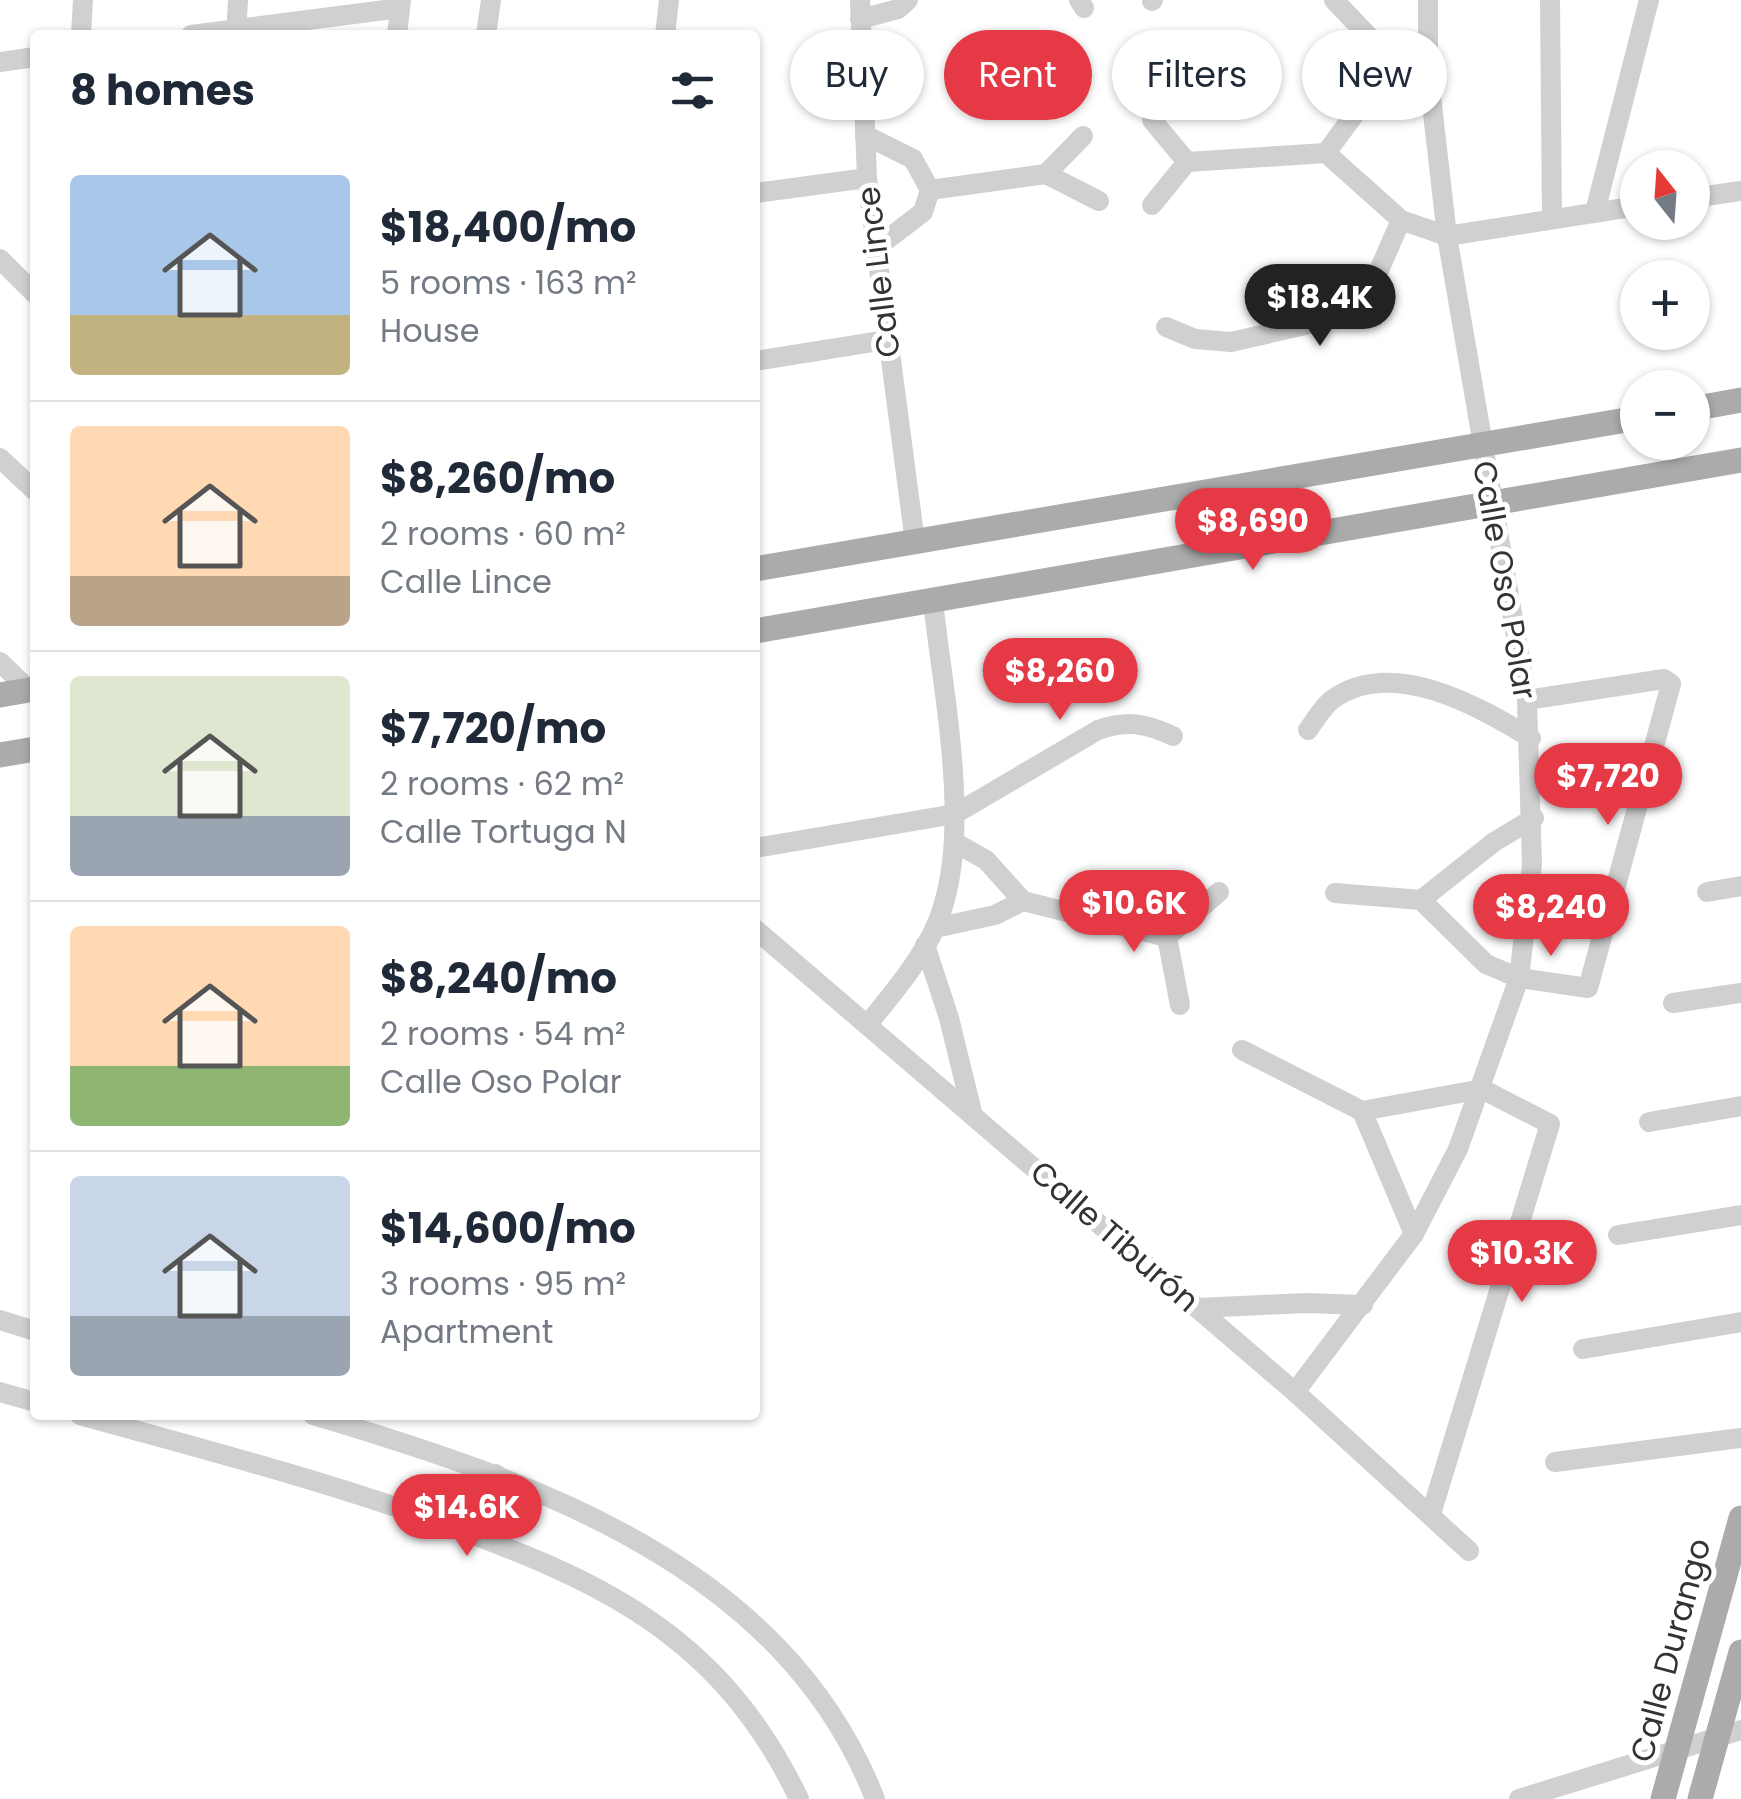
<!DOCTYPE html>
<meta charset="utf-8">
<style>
body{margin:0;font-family:Poppins,sans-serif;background:#f2f2f3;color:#1f2937;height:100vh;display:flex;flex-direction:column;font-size:38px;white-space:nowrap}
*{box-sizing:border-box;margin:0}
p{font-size:32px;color:#747a83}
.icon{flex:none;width:55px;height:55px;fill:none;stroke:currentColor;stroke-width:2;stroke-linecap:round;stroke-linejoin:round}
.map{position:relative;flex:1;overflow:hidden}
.side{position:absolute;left:30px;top:30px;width:730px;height:1390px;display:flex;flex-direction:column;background:#fff;border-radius:10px;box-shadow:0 2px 8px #0004}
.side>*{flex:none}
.guide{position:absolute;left:790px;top:30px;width:800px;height:90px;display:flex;gap:20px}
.needle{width:65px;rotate:343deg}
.tools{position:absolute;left:1620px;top:150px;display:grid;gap:20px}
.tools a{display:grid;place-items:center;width:90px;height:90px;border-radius:50%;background:#fff;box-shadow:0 2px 8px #0004;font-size:50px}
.price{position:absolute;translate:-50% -85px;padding:0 22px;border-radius:35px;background:#e63946;color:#fff;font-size:32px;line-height:65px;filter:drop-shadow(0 2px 5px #0008)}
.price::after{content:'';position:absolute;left:50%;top:60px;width:30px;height:22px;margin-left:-15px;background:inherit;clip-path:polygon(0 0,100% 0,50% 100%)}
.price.current{background:#222;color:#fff}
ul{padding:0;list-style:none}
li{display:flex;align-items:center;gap:30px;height:250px;padding:0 40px}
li+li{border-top:2px solid #e0e1e3}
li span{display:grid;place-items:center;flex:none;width:280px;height:200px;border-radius:10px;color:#555}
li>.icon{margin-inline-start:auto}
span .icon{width:120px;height:120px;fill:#fffc;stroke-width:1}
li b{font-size:42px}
h2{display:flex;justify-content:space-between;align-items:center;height:120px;padding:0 40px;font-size:42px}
.pill{padding:0 35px;border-radius:45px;background:#fff;box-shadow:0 2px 8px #0004;font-size:35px;line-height:90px}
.pill.current{background:#e63946;color:#fff}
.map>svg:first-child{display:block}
</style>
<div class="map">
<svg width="1741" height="1799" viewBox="0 0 1741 1799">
<rect width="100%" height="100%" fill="#fff"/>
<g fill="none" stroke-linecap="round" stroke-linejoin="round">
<g stroke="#d0d0d0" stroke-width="20">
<polyline points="860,0 867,178 915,542"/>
<polyline points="1079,0 1084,8"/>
<polyline points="1334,0 1393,62 1428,70"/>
<polyline points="1550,0 1552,219"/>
<polyline points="1152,1 1153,0"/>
<polyline points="860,19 898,9 908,0"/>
<polyline points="81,35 83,0"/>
<polyline points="191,35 400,8"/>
<polyline points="236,35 238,0"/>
<polyline points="397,35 401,0"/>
<polyline points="486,35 491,0"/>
<polyline points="665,35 669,0"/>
<polyline points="0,62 35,57"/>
<polyline points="1393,62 1326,153 1401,220 1447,236 1638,206"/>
<polyline points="1152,120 1187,162 1152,205"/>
<polyline points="865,135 913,159 930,190 923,212 876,248"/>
<polyline points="1083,136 1046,174 1099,201"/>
<polyline points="1187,162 1326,153"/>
<polyline points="930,190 1046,174"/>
<polyline points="755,193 867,178"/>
<polyline points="1692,198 1741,191"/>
<polyline points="1595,212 1649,0"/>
<polyline points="0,259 35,294"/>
<polyline points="1166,327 1195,339 1231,342 1349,315 1369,293 1401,220"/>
<polyline points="755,361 886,340"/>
<polyline points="0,458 35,491"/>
<polyline points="0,662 29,690"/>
<path d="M1308,730C1316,719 1323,706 1333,699C1393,657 1478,706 1531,738"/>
<polyline points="954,842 986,860 1023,901 1167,937 1219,892"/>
<path d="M755,848L955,814L1098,730C1127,720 1145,723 1173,736"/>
<polyline points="1707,892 1741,886"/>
<polyline points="1335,893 1421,900 1486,964 1519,978 1588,988 1671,684 1664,679 1527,700"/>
<polyline points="1421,900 1494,842 1534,818"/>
<polyline points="935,928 995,915 1023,901"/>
<polyline points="755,929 1295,1392 1469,1551"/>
<polyline points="1167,937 1180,1005"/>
<polyline points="925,945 949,1018 972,1112"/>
<polyline points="1673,1003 1741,993"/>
<path d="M869,1023C892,994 919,963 935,928C975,840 943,697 933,601"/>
<polyline points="1242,1050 1362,1111 1482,1089 1550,1124 1431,1514"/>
<polyline points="1362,1111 1414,1234"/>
<polyline points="1649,1122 1741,1106"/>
<polyline points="1618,1235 1741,1215"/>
<polyline points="1198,1308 1306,1303 1363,1305"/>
<polyline points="0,1320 35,1331"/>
<polyline points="1583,1349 1741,1322"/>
<polyline points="0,1392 35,1402"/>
<polyline points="1295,1392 1414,1234 1458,1149 1519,978 1532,865 1527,700 1447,236 1428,70 1428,0"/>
<path d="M80,1415C198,1448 315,1478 430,1519C595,1578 719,1631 799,1799"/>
<path d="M313,1415C533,1481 784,1565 875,1799"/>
<polyline points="1555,1462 1741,1438"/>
<polyline points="473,1534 496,1474"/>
<polyline points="1519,1799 1741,1730"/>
</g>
<g stroke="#ababab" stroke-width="25">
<polyline points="1692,409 1741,400"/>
<polyline points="755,569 1638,418"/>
<polyline points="755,631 1741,460"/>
<polyline points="0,695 35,689"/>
<polyline points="0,755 35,749"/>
<polyline points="1663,1799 1741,1518"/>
<polyline points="1700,1799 1741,1652"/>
</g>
</g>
<g text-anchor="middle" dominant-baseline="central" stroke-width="10" stroke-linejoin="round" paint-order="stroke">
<g font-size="32" fill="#333" stroke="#fff">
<text transform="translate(878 272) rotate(-97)">Calle Lince</text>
<text transform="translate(1505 580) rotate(80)">Calle Oso Polar</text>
<text transform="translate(1115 1236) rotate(41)">Calle Tiburón</text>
<text transform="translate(1670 1650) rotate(-75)">Calle Durango</text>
</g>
</g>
</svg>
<div class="tools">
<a><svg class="needle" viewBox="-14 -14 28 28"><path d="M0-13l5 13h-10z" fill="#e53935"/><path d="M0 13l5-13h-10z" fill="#747a83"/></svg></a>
<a>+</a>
<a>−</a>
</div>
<b class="price current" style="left:1320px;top:349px">$18.4K</b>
<b class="price" style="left:1253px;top:573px">$8,690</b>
<b class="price" style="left:1060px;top:723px">$8,260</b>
<b class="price" style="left:1608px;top:828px">$7,720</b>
<b class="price" style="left:1134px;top:955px">$10.6K</b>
<b class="price" style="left:1551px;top:959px">$8,240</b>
<b class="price" style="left:1522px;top:1305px">$10.3K</b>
<b class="price" style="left:467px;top:1559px">$14.6K</b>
<div class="guide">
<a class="pill">Buy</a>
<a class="pill current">Rent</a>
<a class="pill">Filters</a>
<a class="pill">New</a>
</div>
<section class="side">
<h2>8 homes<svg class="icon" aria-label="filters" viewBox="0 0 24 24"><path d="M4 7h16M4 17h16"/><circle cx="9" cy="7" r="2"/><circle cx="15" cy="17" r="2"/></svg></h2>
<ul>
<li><span style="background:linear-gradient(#a9c7e8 70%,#c2b280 0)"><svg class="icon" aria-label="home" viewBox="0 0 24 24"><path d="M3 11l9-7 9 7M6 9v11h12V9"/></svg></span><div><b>$18,400/mo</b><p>5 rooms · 163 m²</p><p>House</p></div></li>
<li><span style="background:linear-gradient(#ffd9b3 75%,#b9a48a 0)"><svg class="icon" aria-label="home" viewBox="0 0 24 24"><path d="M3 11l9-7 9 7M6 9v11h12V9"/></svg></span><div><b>$8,260/mo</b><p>2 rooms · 60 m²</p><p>Calle Lince</p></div></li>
<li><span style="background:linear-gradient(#dfe7d0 70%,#9aa5b1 0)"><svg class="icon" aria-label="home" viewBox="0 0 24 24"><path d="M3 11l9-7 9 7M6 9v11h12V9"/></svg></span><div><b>$7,720/mo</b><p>2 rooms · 62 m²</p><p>Calle Tortuga N</p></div></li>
<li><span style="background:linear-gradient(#ffd9b3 70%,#8fb573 0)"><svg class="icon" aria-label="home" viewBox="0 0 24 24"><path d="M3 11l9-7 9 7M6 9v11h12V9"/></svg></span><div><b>$8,240/mo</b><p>2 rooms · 54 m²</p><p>Calle Oso Polar</p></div></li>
<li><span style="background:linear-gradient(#c9d6e8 70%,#9aa5b1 0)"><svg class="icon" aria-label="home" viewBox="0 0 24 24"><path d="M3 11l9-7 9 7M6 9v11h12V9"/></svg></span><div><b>$14,600/mo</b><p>3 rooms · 95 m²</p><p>Apartment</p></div></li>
</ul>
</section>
</div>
